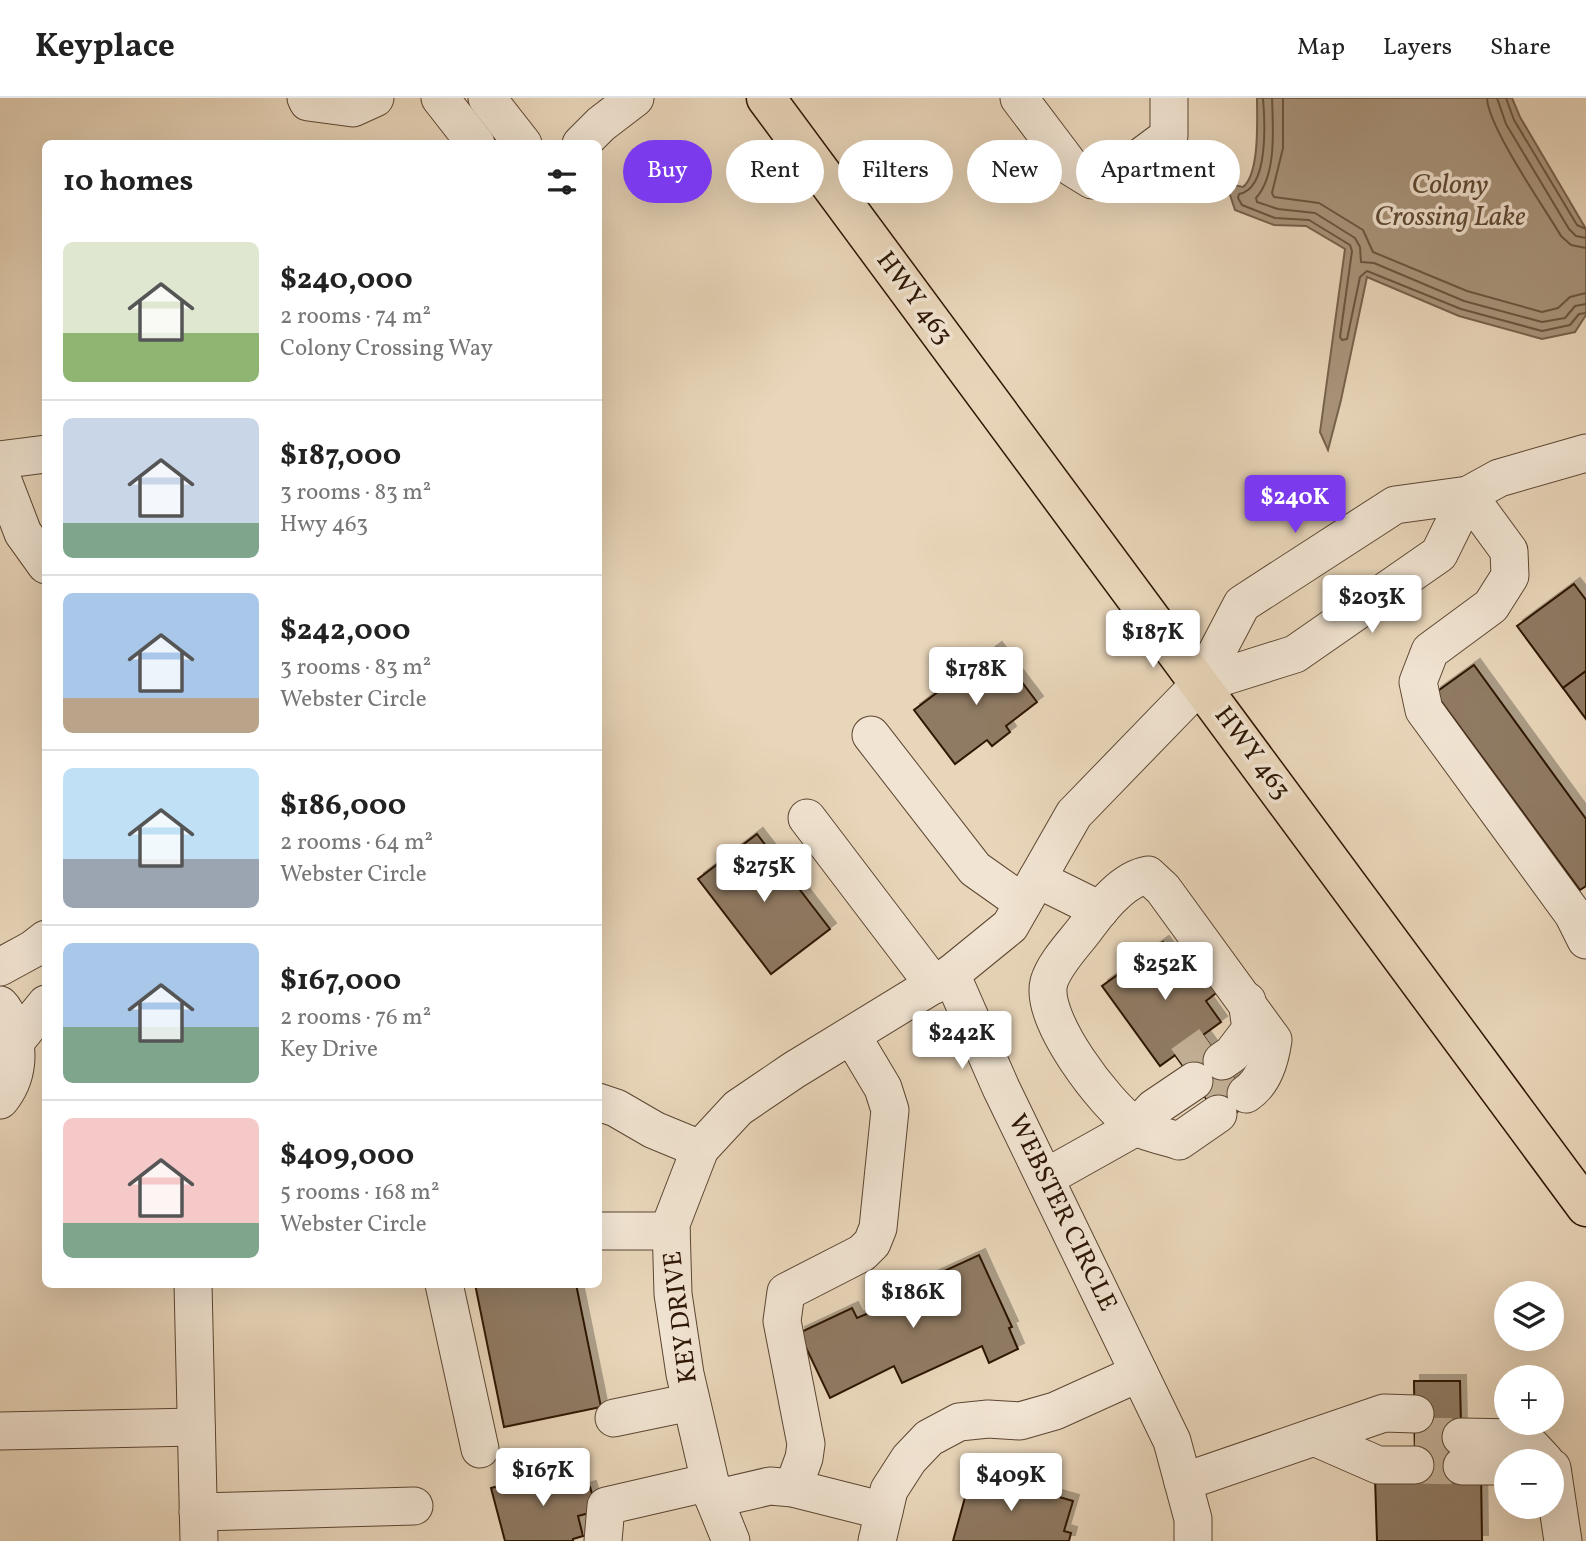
<!DOCTYPE html>
<meta charset="utf-8">
<style>
body{margin:0;font-family:Vollkorn,serif;background:#f6f6f6;color:#222;height:100vh;display:flex;flex-direction:column;font-size:26px;white-space:nowrap}
*{box-sizing:border-box;margin:0}
p{font-size:23px;color:#767676}
.icon{flex:none;width:38px;height:38px;fill:none;stroke:currentColor;stroke-width:2;stroke-linecap:round;stroke-linejoin:round}
.map{position:relative;flex:1;overflow:hidden}
.drawer{position:absolute;left:42px;top:42px;width:560px;height:1148px;display:flex;flex-direction:column;background:#fff;border-radius:10px;box-shadow:0 7px 28px #0002}
.drawer>*{flex:none}
.banner{position:absolute;left:623px;top:42px;width:665px;height:63px;display:flex;gap:14px}
.buttons{position:absolute;left:1494px;top:1183px;display:grid;gap:14px}
.buttons a{display:grid;place-items:center;width:70px;height:70px;border-radius:50%;background:#fff;box-shadow:0 7px 28px #0002;font-size:35px}
.price{position:absolute;translate:-50% -60px;padding:0 16px;border-radius:7px;background:#fff;color:#222;font-size:23px;line-height:46px;filter:drop-shadow(0 2px 4px #0008)}
.price::after{content:'';position:absolute;left:50%;top:42px;width:21px;height:16px;margin-left:-10px;background:inherit;clip-path:polygon(0 0,100% 0,50% 100%)}
.price.active{background:#7c3aed;color:#fff}
ul{padding:0;list-style:none}
li{display:flex;align-items:center;gap:21px;height:175px;padding:0 21px}
li+li{border-top:2px solid #e0e0e0}
li span{display:grid;place-items:center;flex:none;width:196px;height:140px;border-radius:10px;color:#555}
li>.icon{margin-inline-start:auto}
span .icon{width:84px;height:84px;fill:#fffc;stroke-width:1}
li b{font-size:30px}
h2{display:flex;justify-content:space-between;align-items:center;height:84px;padding:0 21px;font-size:30px}
.chip{padding:0 24px;border-radius:32px;background:#fff;box-shadow:0 7px 28px #0002;font-size:24px;line-height:63px}
.chip.active{background:#7c3aed;color:#fff}
header{display:flex;align-items:center;gap:42px;box-sizing:border-box;height:98px;padding:0 35px;background:#fff;border-bottom:2px solid #e0e0e0}
header strong{font-size:33px}
nav{display:flex;gap:38px;margin-inline-start:auto;font-size:24px}
.map>svg:first-child{display:block}
</style>
<header>
<strong>Keyplace</strong>
<nav><a>Map</a><a>Layers</a><a>Share</a></nav>
</header>
<div class="map">
<svg width="1586" height="1443" viewBox="0 0 1586 1443">
<defs>
<filter id="shadow"><feDropShadow dx="6" dy="-6" stdDeviation="0" flood-color="#0004"/></filter>
</defs>
<rect width="100%" height="100%" fill="#e9d6ba"/>
<filter id="stains"><feTurbulence type="fractalNoise" baseFrequency=".00286" numOctaves="4"/><feColorMatrix values="0 0 0 0 .2 0 0 0 0 .09 0 0 0 0 .02 0 0 0 .5 -.17"/></filter>
<radialGradient id="worn" r=".72"><stop offset=".6" stop-color="#630" stop-opacity="0"/><stop offset="1" stop-color="#630" stop-opacity=".3"/></radialGradient>
<path fill="#a9957c" stroke="#77624c" stroke-width="2" d="M1257,0H1512L1520,19L1586,131V217L1575,234L1542,241L1459,218L1367,179L1341,302L1328,352L1320,334L1345,151L1306,128L1274,127L1235,112L1229,94L1234,87L1243,89C1260,75 1257,21 1257,0Z"/>
<g fill="none" stroke-linecap="round" stroke-linejoin="round">
<g stroke="#6b5640" stroke-width="2">
<path d="M1263,0C1265,24 1269,91 1239,96L1238,100L1242,107L1275,120L1309,122L1350,147L1352,153L1340,239L1342,242L1347,241L1360,179L1367,173L1461,211L1542,233L1570,227L1579,216L1586,215"/>
<path d="M1272,0C1273,29 1277,77 1256,100L1257,104L1278,111L1315,115L1355,140L1360,149L1361,164L1374,165L1464,203L1542,224L1565,220L1575,208L1586,206"/>
<polyline points="1283,0 1283,50 1272,95 1274,99 1319,105 1363,132 1373,154 1467,193 1542,214 1558,210 1570,199 1586,195"/>
<path d="M1487,0C1488,29 1544,109 1561,138L1571,147L1586,150"/>
<polyline points="1497,0 1506,26 1569,131 1576,138 1586,140"/>
<polyline points="1506,0 1514,22 1577,127 1586,131"/>
</g>
</g>
<g fill="#8f7a63" stroke="#2d1604" stroke-width="2" filter="url(#shadow)">
<polygon points="1574,486 1586,502 1586,573 1563,590 1517,528"/>
<polygon points="996,550 1037,604 1006,628 1010,634 992,648 987,642 955,666 914,612"/>
<polygon points="1474,567 1586,721 1586,788 1580,792 1435,595"/>
<polygon points="1586,573 1586,621 1563,590"/>
<polygon points="757,736 830,831 771,876 698,781"/>
<polygon points="1163,844 1182,871 1197,860 1220,892 1206,903 1221,924 1160,968 1102,888"/>
<polygon points="1203,937 1251,1004 1223,1024 1175,957"/>
<polygon points="979,1157 1012,1229 1009,1230 1018,1251 989,1265 982,1248 902,1285 894,1268 830,1300 799,1235 852,1210 857,1220 869,1215 866,1209"/>
<polygon points="475,1186 576,1186 601,1309 504,1329"/>
<polygon points="1414,1283 1460,1283 1462,1372 1415,1373"/>
<polygon points="570,1369 577,1393 590,1389 597,1413 578,1418 583,1438 573,1441 573,1443 505,1443 491,1390"/>
<polygon points="1481,1371 1482,1443 1377,1443 1375,1379 1383,1373"/>
<polygon points="972,1374 1073,1403 1064,1433 1071,1435 1069,1443 953,1443"/>
</g>
<g fill="none" stroke-linecap="round" stroke-linejoin="round">
<g stroke="#c3b096" stroke-width="37" stroke-dasharray="37 18" stroke-linecap="butt">
<polyline points="1182,966 1210,946"/>
<polyline points="1207,1001 1235,981"/>
<polyline points="1415,1338 1461,1339"/>
<polyline points="1415,1367 1462,1368"/>
</g>
<g stroke="#5c4632" stroke-width="39">
<g id="minor">
<polyline points="306,0 308,4 353,10 375,0"/>
<polyline points="440,0 476,46"/>
<polyline points="487,0 523,46"/>
<polyline points="1019,0 1071,69 1092,82 1115,78 1169,38 1169,0"/>
<polyline points="581,46 601,26 635,0"/>
<polyline points="0,362 46,356"/>
<polyline points="0,375 23,435 46,467"/>
<polyline points="1468,397 1509,453 1510,478 1491,508 1430,553 1418,584 1424,612 1573,816 1586,842"/>
<polyline points="1200,586 1295,556 1439,456 1468,397"/>
<polyline points="871,637 975,771 1023,805"/>
<polyline points="807,720 934,887"/>
<polyline points="1037,781 1100,812"/>
<polyline points="0,869 33,851 46,841"/>
<path d="M0,907C6,913 8,919 10,927C20,953 18,980 0,1002"/>
<polyline points="16,943 46,906"/>
<polyline points="1222,963 1232,956 1251,931 1247,903"/>
<polyline points="598,1004 616,1010 654,1032 700,1051"/>
<path d="M1218,1016L1179,1043C1165,1038 1145,1035 1134,1027C1105,1006 1039,921 1049,884C1055,864 1076,844 1088,827C1102,808 1124,781 1148,777L1163,791L1273,942C1270,962 1264,984 1246,996"/>
<polyline points="1045,1080 1136,1029 1154,1010 1194,983"/>
<polyline points="598,1133 671,1133"/>
<polyline points="193,1186 199,1443"/>
<polyline points="444,1186 480,1351"/>
<polyline points="614,1320 691,1304"/>
<polyline points="0,1333 196,1329"/>
<polyline points="1314,1339 1378,1367 1415,1367"/>
<polyline points="1461,1339 1519,1340 1532,1349 1545,1363"/>
<polyline points="1462,1368 1507,1368"/>
<polyline points="1552,1370 1563,1443"/>
<polyline points="1183,1384 1384,1315 1415,1316"/>
<polyline points="793,1390 804,1360 806,1346 782,1223 786,1194 862,1155 872,1145 878,1130 890,1012 883,990 852,938"/>
<polyline points="714,1401 770,1388 793,1390 884,1413"/>
<polyline points="198,1414 414,1408"/>
<polyline points="603,1443 606,1408 710,1384"/>
<polyline points="731,1443 714,1401 685,1276 673,1196 671,1126 700,1051 738,1010 794,972 951,876"/>
<polyline points="877,1443 889,1392 909,1361 929,1340 959,1324 988,1321 1020,1323 1055,1313 1139,1275"/>
<polyline points="1193,1443 1193,1421 1172,1343 1001,990 951,876 1010,828 1074,716 1200,586 1242,506 1395,407 1468,397 1499,380 1586,355"/>
</g>
</g>
<g stroke="#2d1604" stroke-width="41">
<polyline id="major" points="766,0 1586,1109"/>
</g>
<use href="#minor" stroke="#f1e4d2" stroke-width="37"/>
<use href="#major" stroke="#e9d6ba" stroke-width="38"/>
</g>
<g text-anchor="middle" dominant-baseline="central" stroke-width="7" stroke-linejoin="round" paint-order="stroke">
<g font-size="26" fill="#2d1604" stroke="#f1e4d2">
<text transform="translate(914 200) rotate(53)">HWY 463</text>
<text transform="translate(1252 655) rotate(53)">HWY 463</text>
<text transform="translate(1062 1115) rotate(64)">WEBSTER CIRCLE</text>
<text transform="translate(681 1219) rotate(-97)">KEY DRIVE</text>
</g>
<g font-size="28" font-style="italic" fill="#5f4934" stroke="#f1e4d2">
<text x="1450" y="87">Colony<tspan x="1450" dy="32">Crossing Lake</tspan></text>
</g>
</g>
<rect width="100%" height="100%" filter="url(#stains)"/>
<rect width="100%" height="100%" fill="url(#worn)"/>
</svg>
<div class="buttons">
<a><svg class="icon" aria-label="layers" viewBox="0 0 24 24"><path d="M12 4l9 5-9 5-9-5zM3 14l9 5 9-5"/></svg></a>
<a>+</a>
<a>−</a>
</div>
<b class="price active" style="left:1295px;top:437px">$240K</b>
<b class="price" style="left:1372px;top:537px">$203K</b>
<b class="price" style="left:1153px;top:572px">$187K</b>
<b class="price" style="left:976px;top:609px">$178K</b>
<b class="price" style="left:764px;top:806px">$275K</b>
<b class="price" style="left:1165px;top:904px">$252K</b>
<b class="price" style="left:962px;top:973px">$242K</b>
<b class="price" style="left:913px;top:1232px">$186K</b>
<b class="price" style="left:543px;top:1410px">$167K</b>
<b class="price" style="left:1011px;top:1415px">$409K</b>
<div class="banner">
<a class="chip active">Buy</a>
<a class="chip">Rent</a>
<a class="chip">Filters</a>
<a class="chip">New</a>
<a class="chip">Apartment</a>
</div>
<section class="drawer">
<h2>10 homes<svg class="icon" aria-label="filters" viewBox="0 0 24 24"><path d="M4 7h16M4 17h16"/><circle cx="9" cy="7" r="2"/><circle cx="15" cy="17" r="2"/></svg></h2>
<ul>
<li><span style="background:linear-gradient(#dfe7d0 65%,#8fb573 0)"><svg class="icon" aria-label="home" viewBox="0 0 24 24"><path d="M3 11l9-7 9 7M6 9v11h12V9"/></svg></span><div><b>$240,000</b><p>2 rooms · 74 m²</p><p>Colony Crossing Way</p></div></li>
<li><span style="background:linear-gradient(#c9d6e8 75%,#7fa58c 0)"><svg class="icon" aria-label="home" viewBox="0 0 24 24"><path d="M3 11l9-7 9 7M6 9v11h12V9"/></svg></span><div><b>$187,000</b><p>3 rooms · 83 m²</p><p>Hwy 463</p></div></li>
<li><span style="background:linear-gradient(#a9c7e8 75%,#b9a48a 0)"><svg class="icon" aria-label="home" viewBox="0 0 24 24"><path d="M3 11l9-7 9 7M6 9v11h12V9"/></svg></span><div><b>$242,000</b><p>3 rooms · 83 m²</p><p>Webster Circle</p></div></li>
<li><span style="background:linear-gradient(#bfe0f5 65%,#9aa5b1 0)"><svg class="icon" aria-label="home" viewBox="0 0 24 24"><path d="M3 11l9-7 9 7M6 9v11h12V9"/></svg></span><div><b>$186,000</b><p>2 rooms · 64 m²</p><p>Webster Circle</p></div></li>
<li><span style="background:linear-gradient(#a9c7e8 60%,#7fa58c 0)"><svg class="icon" aria-label="home" viewBox="0 0 24 24"><path d="M3 11l9-7 9 7M6 9v11h12V9"/></svg></span><div><b>$167,000</b><p>2 rooms · 76 m²</p><p>Key Drive</p></div></li>
<li><span style="background:linear-gradient(#f6c9c9 75%,#7fa58c 0)"><svg class="icon" aria-label="home" viewBox="0 0 24 24"><path d="M3 11l9-7 9 7M6 9v11h12V9"/></svg></span><div><b>$409,000</b><p>5 rooms · 168 m²</p><p>Webster Circle</p></div></li>
</ul>
</section>
</div>
